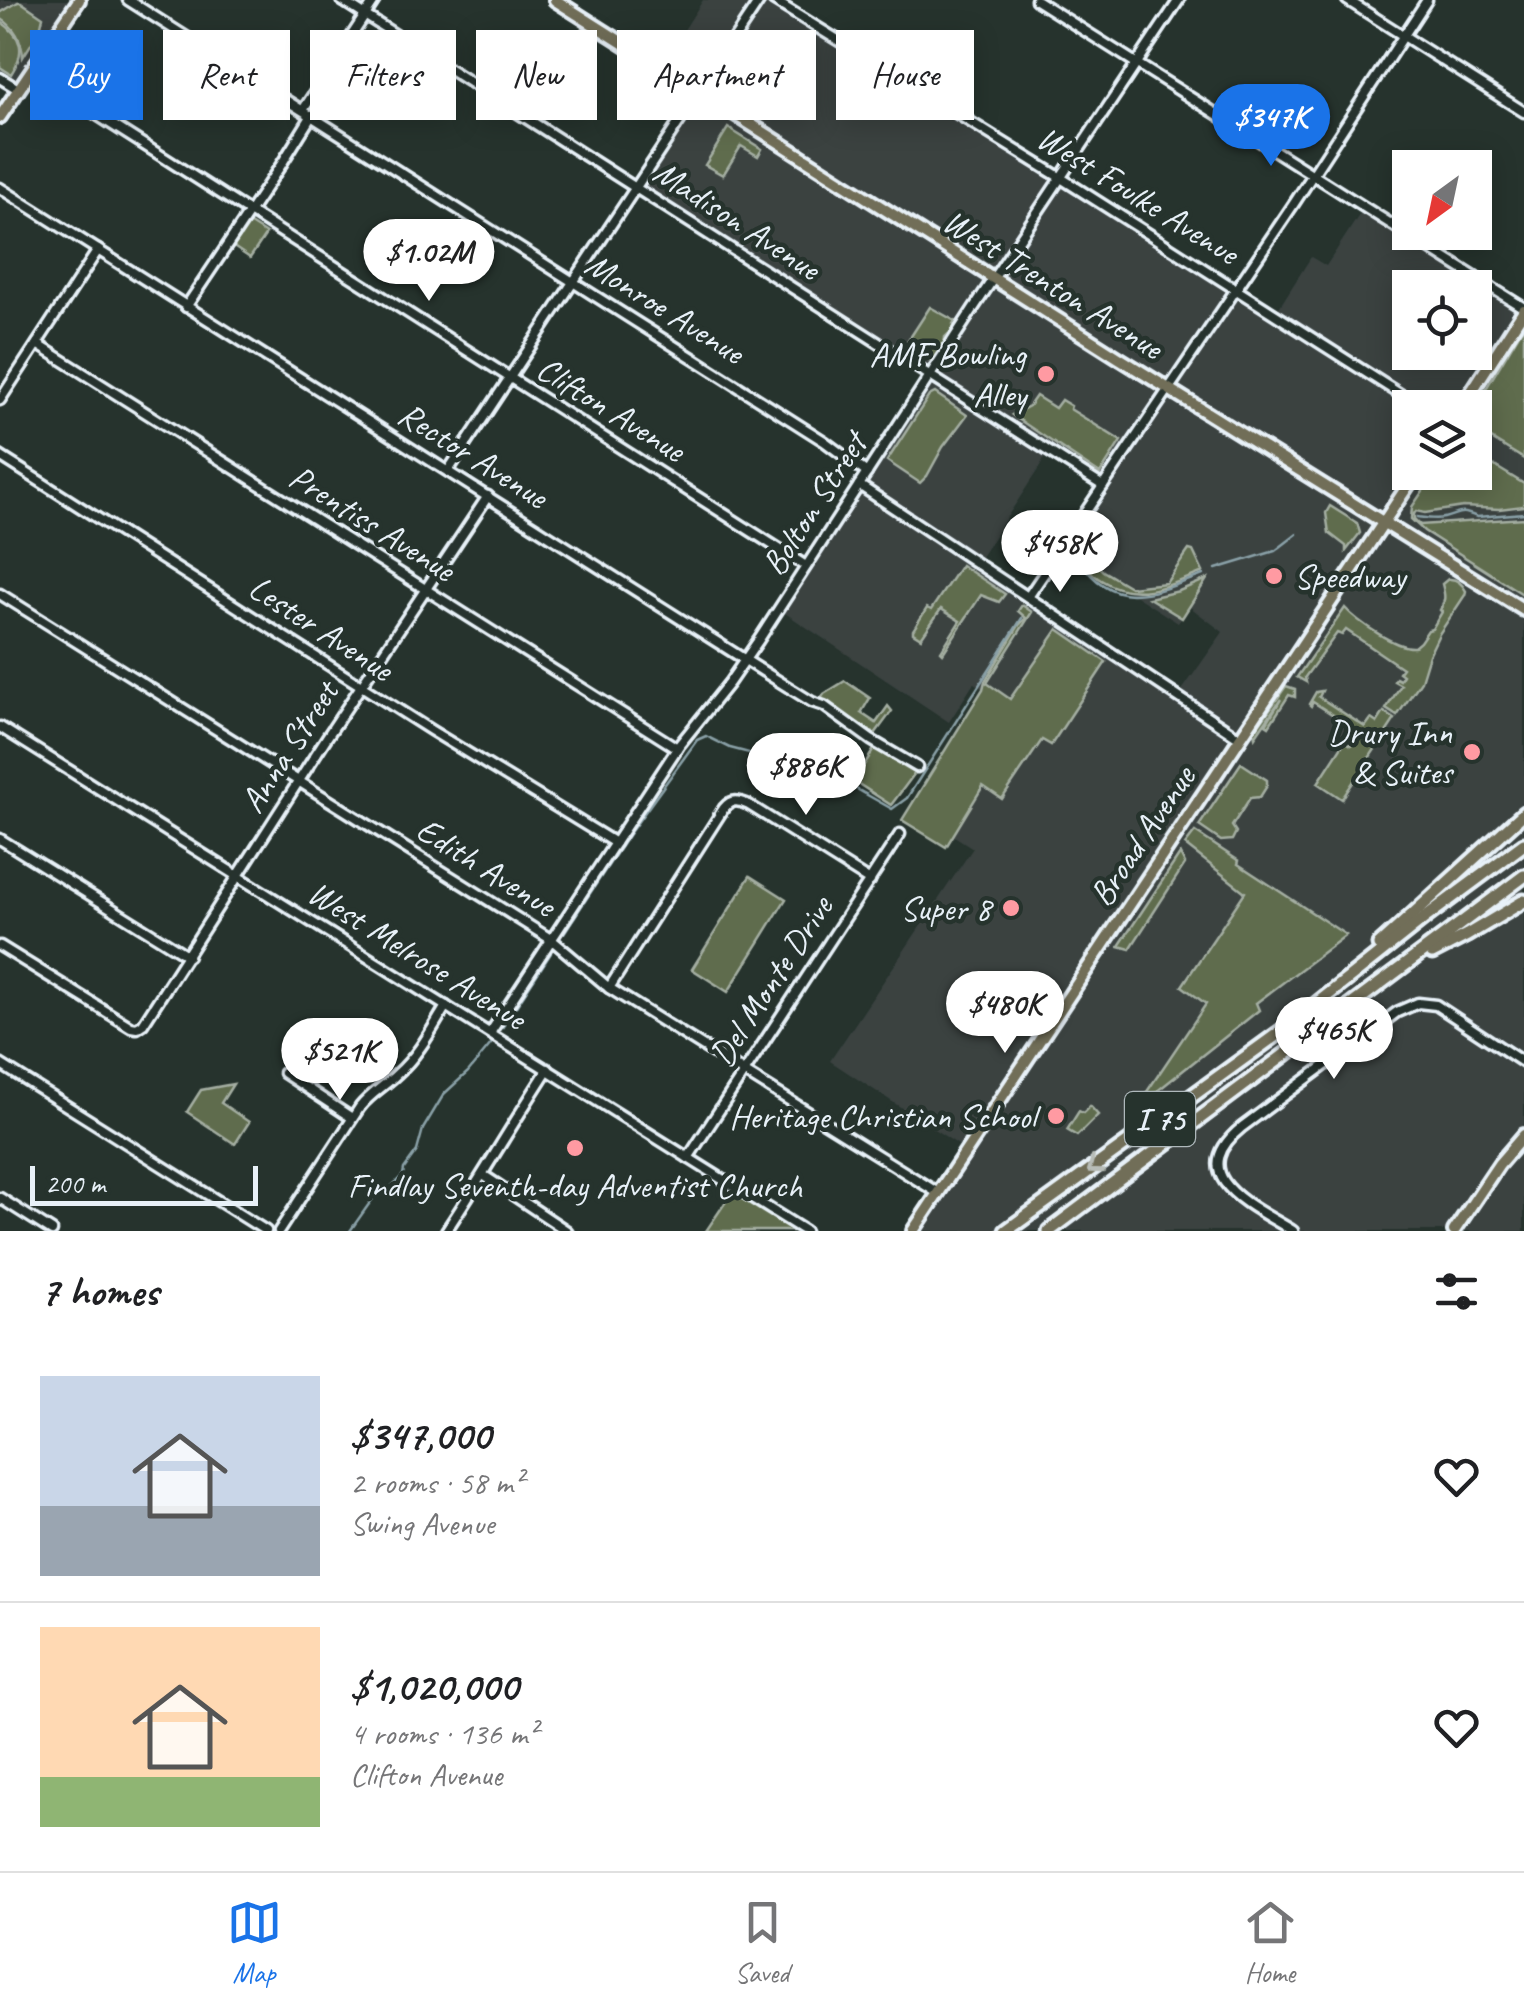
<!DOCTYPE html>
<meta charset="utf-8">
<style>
body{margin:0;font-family:Caveat,sans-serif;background:#f6f6f6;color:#202124;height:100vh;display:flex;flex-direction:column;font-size:38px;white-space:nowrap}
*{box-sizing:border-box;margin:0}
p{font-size:32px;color:#757577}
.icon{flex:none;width:55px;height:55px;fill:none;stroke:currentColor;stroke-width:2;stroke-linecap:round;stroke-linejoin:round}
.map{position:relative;height:1231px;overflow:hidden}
.panel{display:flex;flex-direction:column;background:#fff;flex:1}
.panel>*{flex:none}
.top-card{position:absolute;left:30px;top:30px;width:1000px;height:90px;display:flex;gap:20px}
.needle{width:65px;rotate:213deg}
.fabs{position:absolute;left:1392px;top:150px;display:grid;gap:20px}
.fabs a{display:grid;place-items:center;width:100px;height:100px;border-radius:0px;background:#fff;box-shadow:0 5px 25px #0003;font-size:50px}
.scale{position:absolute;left:30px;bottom:25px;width:228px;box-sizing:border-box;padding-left:10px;border:5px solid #e8f1f8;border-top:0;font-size:28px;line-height:35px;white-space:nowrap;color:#e8f1f8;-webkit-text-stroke:8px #26332d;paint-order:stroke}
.price{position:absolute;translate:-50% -85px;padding:0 22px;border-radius:35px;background:#fff;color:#222;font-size:32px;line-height:65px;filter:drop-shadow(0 2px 5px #0008)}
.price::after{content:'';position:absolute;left:50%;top:60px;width:30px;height:22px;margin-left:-15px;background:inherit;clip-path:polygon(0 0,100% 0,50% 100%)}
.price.current{background:#1a73e8;color:#fff}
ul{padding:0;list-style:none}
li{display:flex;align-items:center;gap:30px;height:250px;padding:0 40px}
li+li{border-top:2px solid #e0e0e0}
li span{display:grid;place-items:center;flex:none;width:280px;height:200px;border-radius:0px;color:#555}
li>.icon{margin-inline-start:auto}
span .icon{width:120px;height:120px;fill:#fffc;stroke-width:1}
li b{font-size:42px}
h2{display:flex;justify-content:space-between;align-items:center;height:120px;padding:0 40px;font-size:42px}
.chip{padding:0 35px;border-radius:0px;background:#fff;box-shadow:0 5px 25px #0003;font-size:35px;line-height:90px}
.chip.current{background:#1a73e8;color:#fff}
.menu{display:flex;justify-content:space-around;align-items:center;height:140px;border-top:2px solid #e0e0e0;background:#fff;font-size:28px;color:#757577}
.menu a{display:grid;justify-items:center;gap:5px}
.menu .current{color:#1a73e8}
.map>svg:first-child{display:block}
</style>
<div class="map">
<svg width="1524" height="1231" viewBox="0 0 1524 1231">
<rect width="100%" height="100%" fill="#26332d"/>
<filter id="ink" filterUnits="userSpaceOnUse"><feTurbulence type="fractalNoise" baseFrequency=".01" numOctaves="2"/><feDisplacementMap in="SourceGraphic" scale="20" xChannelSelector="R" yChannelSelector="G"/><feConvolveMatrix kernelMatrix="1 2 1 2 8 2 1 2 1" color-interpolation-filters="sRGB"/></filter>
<g filter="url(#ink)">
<g fill="#3a4241" fill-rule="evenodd">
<polygon points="0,0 79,0 18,89 0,78"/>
<path d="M703,0H773L1275,314L1311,257L1326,266L1365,206L1524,308V1231H913L966,1150L830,1061L973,848L910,808L983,689L974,683L949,722L779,609L929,376L636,188L697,92L660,68ZM1410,288H1475V352H1410ZM1410,408H1475V472H1410ZM1048,451L1103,486L1061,548L1178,623L1190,607L1223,632L1178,696L977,563L1041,465Z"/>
</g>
<g fill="#5f6c4d" stroke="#a4aea2" stroke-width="2.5">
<path d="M18,2H21L43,17L40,30L23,57C22,40 15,27 0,18V13Z"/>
<path d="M0,21C23,37 26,51 11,74L0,67Z"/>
<polygon points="728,128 762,149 758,156 741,146 723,175 705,165"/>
<polygon points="247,222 266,234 250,258 232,246"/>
<polygon points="930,307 955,321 953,324 956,327 945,337 944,347 934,363 906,344"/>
<polygon points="1524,325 1524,459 1475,429 1475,407"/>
<polygon points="935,393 967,415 943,447 927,476 920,483 887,461 929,396"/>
<polygon points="1036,396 1055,408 1061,400 1071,406 1070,409 1121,441 1100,474 1012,415 1029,406"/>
<polygon points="1475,454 1524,484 1524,506 1499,509 1463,507 1425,513 1416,511 1414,514 1414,519 1420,525 1524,518 1524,595 1424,531 1411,519 1412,507 1435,473 1475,472"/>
<polygon points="1330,506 1357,523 1360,533 1346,551 1346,546 1329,533 1326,513"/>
<path d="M1092,525L1100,534L1088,557L1103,571L1130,587L1166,583L1189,550L1193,551L1203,572C1169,586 1135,602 1101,580C1089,573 1083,561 1071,554Z"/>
<polygon points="961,565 1005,594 999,602 981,595 943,653 941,651 960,621 941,609 921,638 913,633 913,630 927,608 931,610"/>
<polygon points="1207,579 1182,618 1149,598 1179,591"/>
<path d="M1448,579C1457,578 1462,583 1466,591L1465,595L1439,634L1429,655L1421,681L1397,716L1386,709L1401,685L1394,681L1396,678L1400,680L1403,675L1399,672L1402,668L1346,630L1342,635L1337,633L1305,677L1306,682L1297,677L1345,608C1357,621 1396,649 1414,647L1420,642L1428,630L1432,629L1442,612L1440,610C1446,600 1445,595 1442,584Z"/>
<polygon points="1022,605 1032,612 987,683 1010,699 1058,629 1106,662 1051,745 1042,740 1002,799 983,786 946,847 902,820 983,689 985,681 1019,625 1026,618 1018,611"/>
<polygon points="845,681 870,698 861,713 876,723 888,706 892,711 875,734 821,699 824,694"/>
<polygon points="1286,686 1295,689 1295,697 1289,695 1269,726 1266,724 1281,699 1255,737 1254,732"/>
<polygon points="1322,691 1319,697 1365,727 1371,719 1377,723 1384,712 1395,719 1342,799 1318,783 1345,741 1351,745 1355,738 1350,734 1352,727 1313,702 1311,706 1309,704 1316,692"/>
<polygon points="876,746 915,773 891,805 854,781"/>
<polygon points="1241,763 1267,780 1267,786 1260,797 1250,798 1232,826 1236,832 1232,840 1221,841 1199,826"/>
<polygon points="1195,832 1239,861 1238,864 1346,935 1256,1003 1259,1010 1136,1108 1206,1004 1182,986 1245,892 1185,845"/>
<polygon points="1180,854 1185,864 1130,949 1119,946"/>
<polygon points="750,876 786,899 728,992 692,969"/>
<polygon points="233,1084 221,1103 249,1122 235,1144 187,1112 201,1090"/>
<polygon points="1090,1106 1098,1115 1077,1136 1067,1130 1079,1111 1083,1113"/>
<polygon points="733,1191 794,1230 795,1231 706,1231"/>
</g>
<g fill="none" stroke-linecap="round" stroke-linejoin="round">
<g stroke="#8aa1a8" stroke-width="2.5">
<path d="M1417,517C1425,518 1436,520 1444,518C1460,514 1459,509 1477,517L1524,513"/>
<path d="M1080,561C1114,613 1156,592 1203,575"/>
<polyline points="1216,569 1275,551 1297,534"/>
<polyline points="564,933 629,834 697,740 706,736 730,748 830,774 892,809 907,798 1022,618"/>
<polyline points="502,1028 551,953"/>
<polyline points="350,1231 374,1197 391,1187 403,1175 404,1169 417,1151 423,1129 444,1094 468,1072 491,1044"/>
</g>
<g stroke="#e8f1f8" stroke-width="15">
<g id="minor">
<polyline points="128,0 824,441 867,473"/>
<polyline points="341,0 1103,486"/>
<polyline points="773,0 1061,178 1422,408"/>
<polyline points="1036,0 1524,308"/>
<polyline points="1347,0 1524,112"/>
<polyline points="31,73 806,566"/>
<polyline points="0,78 18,89"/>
<polyline points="303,110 375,0"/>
<polyline points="0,188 780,682 812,702 824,706 871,740 917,767"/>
<polyline points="186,307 281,165 312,115"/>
<polyline points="37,344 677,748"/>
<polyline points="0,400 98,250"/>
<polyline points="0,456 432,731 615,843"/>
<polyline points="448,471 760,0"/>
<polyline points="859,485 1240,738"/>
<polyline points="0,594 552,940 609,988 938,1193"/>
<polyline points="1028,597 1293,205 1427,0"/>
<polyline points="0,727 805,1231"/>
<polyline points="0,839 188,956"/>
<polyline points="0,946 131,1027 137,1028 143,1024 327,737 488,496"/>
<path d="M609,988L724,808C732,798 739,801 749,805L870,881"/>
<polyline points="490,1033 680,744 729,683 758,641 973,309 1179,0"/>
<polyline points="0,1064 266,1231"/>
<polyline points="284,1073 352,1118"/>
<polyline points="688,1158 900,834"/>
<polyline points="483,1175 567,1231"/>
<polyline points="0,1198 52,1231"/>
<path d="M279,1231L360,1107C371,1093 385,1086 397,1074C418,1056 432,1029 446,1006"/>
<path d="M446,1231C481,1178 513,1123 548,1069"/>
<path d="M1293,1231C1253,1206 1181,1177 1242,1127L1397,1012L1418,1003L1436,1005L1524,1063"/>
</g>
</g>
<g stroke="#e8f1f8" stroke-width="18">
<g id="major">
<polyline points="555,0 1119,358 1524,610"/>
<polyline points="0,117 79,0"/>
<polyline points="1461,408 1524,310"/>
<polyline points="913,1231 1417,472"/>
<polyline points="1454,1231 1499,1164 1524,1135"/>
</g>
</g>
<g stroke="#e8f1f8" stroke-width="19">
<g id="highway">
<polyline points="1379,945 1524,813"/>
<polyline points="1432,953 1467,935 1524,901"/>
<polyline points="1006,1231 1290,1025 1427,916 1524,844"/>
<polyline points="1049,1231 1524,876"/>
</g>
</g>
<use href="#minor" stroke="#26332d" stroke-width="8"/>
<use href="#major" stroke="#716e59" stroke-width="10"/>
<use href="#highway" stroke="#716e59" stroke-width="11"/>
</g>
<defs><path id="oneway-chevron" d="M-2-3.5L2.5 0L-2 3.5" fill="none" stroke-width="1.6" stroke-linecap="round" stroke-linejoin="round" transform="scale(2.5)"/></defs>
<use stroke="#b8bdb8" href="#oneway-chevron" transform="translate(1094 1167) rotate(144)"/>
</g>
<g fill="#ff9aa2" stroke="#26332d" stroke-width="4">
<circle cx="1046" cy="374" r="10"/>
<circle cx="1274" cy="576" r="10"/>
<circle cx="1472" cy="752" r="10"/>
<circle cx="1011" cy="908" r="10"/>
<circle cx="1056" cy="1116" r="10"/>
<circle cx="575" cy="1148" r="10"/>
</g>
<g text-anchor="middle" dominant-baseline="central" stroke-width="9" stroke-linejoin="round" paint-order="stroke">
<rect fill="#26332d" stroke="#aeb8bb" stroke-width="2.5" x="1125" y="1092" width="70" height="54" rx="8"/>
<g font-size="32" font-weight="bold" fill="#e8f1f8">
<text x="1160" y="1119">I 75</text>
</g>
<g font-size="35" fill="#e8f1f8" stroke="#26332d">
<text transform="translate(1138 195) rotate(32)">West Foulke Avenue</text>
<text transform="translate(737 220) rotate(33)">Madison Avenue</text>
<text transform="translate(1053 284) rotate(32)">West Trenton Avenue</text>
<text transform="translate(665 308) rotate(32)">Monroe Avenue</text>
<text transform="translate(611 409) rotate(32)">Clifton Avenue</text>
<text transform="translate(473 455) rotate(32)">Rector Avenue</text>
<text transform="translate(814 504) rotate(-57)">Bolton Street</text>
<text transform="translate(372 523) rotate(32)">Prentiss Avenue</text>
<text transform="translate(321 628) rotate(33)">Lester Avenue</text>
<text transform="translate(289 747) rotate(-57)">Anna Street</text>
<text transform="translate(1142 836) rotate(-56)">Broad Avenue</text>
<text transform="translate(486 867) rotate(32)">Edith Avenue</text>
<text transform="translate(417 955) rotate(32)">West Melrose Avenue</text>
<text transform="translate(771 981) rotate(-57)">Del Monte Drive</text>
</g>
<g font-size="35" fill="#e8f1f8" stroke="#26332d" text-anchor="end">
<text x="1026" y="354">AMF Bowling<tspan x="1026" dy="40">Alley</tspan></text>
<text x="1294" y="576" text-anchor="start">Speedway</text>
<text x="1452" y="732">Drury Inn<tspan x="1452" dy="40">&amp; Suites</tspan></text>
<text x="991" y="908">Super 8</text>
<text x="1036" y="1116">Heritage Christian School</text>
<text x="575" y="1185" text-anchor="middle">Findlay Seventh-day Adventist Church</text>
</g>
</g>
</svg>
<div class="fabs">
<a><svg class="needle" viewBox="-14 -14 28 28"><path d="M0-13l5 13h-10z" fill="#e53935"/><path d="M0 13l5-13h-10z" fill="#757577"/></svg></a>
<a><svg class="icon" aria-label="locate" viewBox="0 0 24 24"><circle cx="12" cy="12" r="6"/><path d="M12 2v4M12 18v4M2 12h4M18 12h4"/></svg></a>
<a><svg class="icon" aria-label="layers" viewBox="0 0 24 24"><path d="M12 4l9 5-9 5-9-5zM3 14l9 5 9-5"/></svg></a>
</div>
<div class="scale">200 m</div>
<b class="price current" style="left:1271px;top:169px">$347K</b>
<b class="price" style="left:429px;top:304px">$1.02M</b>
<b class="price" style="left:1060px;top:595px">$458K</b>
<b class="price" style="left:806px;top:818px">$886K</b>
<b class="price" style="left:1005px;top:1056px">$480K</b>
<b class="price" style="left:1334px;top:1082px">$465K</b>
<b class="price" style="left:340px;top:1103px">$521K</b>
<div class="top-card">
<a class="chip current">Buy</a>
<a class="chip">Rent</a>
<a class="chip">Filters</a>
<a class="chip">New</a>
<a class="chip">Apartment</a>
<a class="chip">House</a>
</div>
</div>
<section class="panel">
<h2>7 homes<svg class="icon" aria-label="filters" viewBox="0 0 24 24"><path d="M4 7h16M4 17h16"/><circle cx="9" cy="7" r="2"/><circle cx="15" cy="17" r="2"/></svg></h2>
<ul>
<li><span style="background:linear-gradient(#c9d6e8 65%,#9aa5b1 0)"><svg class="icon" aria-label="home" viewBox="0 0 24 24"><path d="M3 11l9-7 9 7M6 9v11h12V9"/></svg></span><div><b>$347,000</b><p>2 rooms · 58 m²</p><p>Swing Avenue</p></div><svg class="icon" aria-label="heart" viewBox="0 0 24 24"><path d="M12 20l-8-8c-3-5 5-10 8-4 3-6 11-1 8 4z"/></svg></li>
<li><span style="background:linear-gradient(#ffd9b3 75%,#8fb573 0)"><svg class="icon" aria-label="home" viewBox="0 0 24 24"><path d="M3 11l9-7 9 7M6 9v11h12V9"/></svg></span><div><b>$1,020,000</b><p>4 rooms · 136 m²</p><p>Clifton Avenue</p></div><svg class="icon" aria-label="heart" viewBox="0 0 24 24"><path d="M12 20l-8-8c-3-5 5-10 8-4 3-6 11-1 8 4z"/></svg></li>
</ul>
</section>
<nav class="menu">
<a class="current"><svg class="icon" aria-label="map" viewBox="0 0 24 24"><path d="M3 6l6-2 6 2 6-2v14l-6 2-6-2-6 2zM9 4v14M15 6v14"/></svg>Map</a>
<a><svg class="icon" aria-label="saved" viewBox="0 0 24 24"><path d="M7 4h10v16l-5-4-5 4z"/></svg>Saved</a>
<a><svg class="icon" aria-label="home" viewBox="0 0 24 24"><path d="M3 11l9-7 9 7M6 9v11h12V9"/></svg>Home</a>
</nav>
